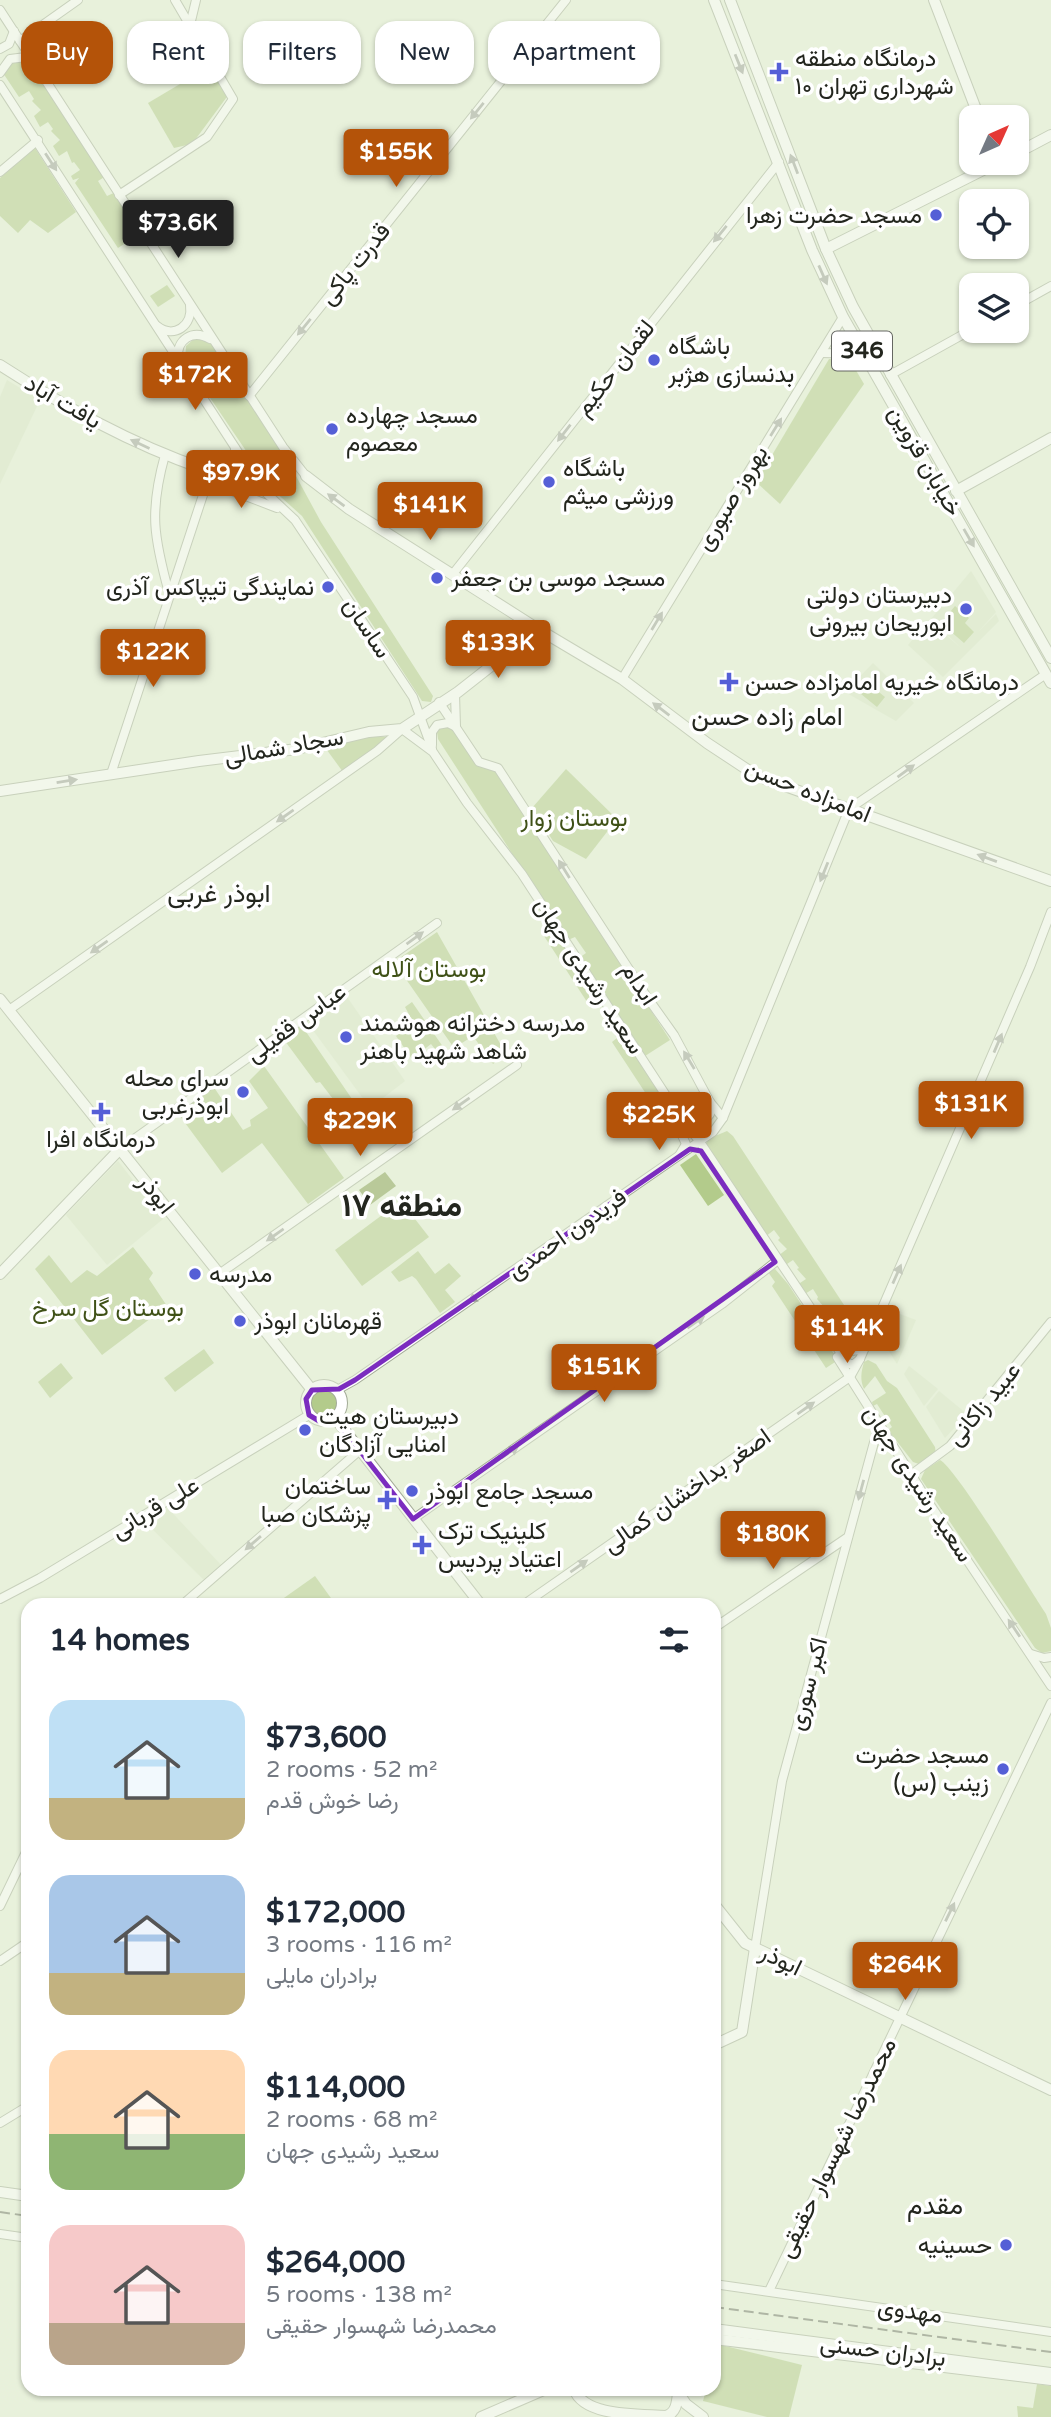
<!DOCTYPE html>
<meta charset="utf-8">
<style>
body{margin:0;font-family:"Varela Round",Vazirmatn,sans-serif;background:#f6f6f7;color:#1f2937;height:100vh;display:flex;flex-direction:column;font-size:26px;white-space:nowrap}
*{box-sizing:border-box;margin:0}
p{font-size:23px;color:#747a83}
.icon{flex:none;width:38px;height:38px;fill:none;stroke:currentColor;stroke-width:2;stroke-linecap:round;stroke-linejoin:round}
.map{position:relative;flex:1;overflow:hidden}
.panel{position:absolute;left:21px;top:1598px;width:700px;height:798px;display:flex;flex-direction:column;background:#fff;border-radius:21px;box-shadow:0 2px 5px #0004}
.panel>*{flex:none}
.top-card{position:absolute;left:21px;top:21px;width:700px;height:63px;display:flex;gap:14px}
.needle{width:46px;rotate:45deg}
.controls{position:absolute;left:959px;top:105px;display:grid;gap:14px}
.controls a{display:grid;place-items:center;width:70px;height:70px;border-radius:14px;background:#fff;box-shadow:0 2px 5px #0004;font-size:35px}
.price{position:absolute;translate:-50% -60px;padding:0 16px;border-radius:7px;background:#b45309;color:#fff;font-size:23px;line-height:46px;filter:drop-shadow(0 2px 4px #0008)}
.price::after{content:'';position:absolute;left:50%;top:42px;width:21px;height:16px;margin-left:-10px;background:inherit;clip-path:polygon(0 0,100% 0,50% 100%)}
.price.on{background:#222;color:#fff}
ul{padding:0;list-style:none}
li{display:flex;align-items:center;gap:21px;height:175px;padding:0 28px}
li span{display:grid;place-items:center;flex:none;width:196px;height:140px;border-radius:21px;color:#555}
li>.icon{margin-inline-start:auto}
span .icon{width:84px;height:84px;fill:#fffc;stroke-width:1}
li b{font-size:30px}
h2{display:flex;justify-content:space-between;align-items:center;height:84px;padding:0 28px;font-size:30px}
.tag{padding:0 24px;border-radius:21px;background:#fff;box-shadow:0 2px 5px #0004;font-size:24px;line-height:63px}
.tag.on{background:#b45309;color:#fff}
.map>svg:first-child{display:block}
</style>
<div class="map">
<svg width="1051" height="2417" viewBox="0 0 1051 2417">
<rect width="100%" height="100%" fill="#e8f1db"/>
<g fill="#dbe7ca">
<polygon points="7,380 40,400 0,484 0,397"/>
<polygon points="971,571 996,612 978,632 996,614 999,621 943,677 908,645 929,620 962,649 931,619"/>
<polygon points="873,663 914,703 896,721 845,692"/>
<polygon points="345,994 405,1081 370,1108 307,1022"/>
<polygon points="118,1161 163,1219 107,1265 66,1215"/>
<polygon points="889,1310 916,1320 897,1364 878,1334"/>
<polygon points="909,1366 938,1389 924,1406 904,1374"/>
<polygon points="939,1391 967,1414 945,1438 926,1407"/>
<polygon points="164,1504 222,1566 204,1580 141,1518"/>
</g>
<g fill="#b3cb8b">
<polygon points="25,59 32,64 106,176 98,181 107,196 116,192 142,232 118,248 75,183 79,178 73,180 71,176 80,170 74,162 72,163 67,151 59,156 53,146 60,140 51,131 53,129 48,122 40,127 34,116 41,110 32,101 34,99 29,91 19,97 3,73 12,62"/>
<polygon points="212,65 229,94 195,140 187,145 174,148 148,103"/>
<polygon points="35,148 76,212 48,233 30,220 18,233 0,216 0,178"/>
<polygon points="167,285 175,296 158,307 150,296"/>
<polygon points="195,338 208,341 213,346 290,465 321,522 433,696 431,702 422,701 302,516 272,489 185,361 186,346"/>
<polygon points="829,359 850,360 864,384 780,504 756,482"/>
<polygon points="955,606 969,618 965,623 974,632 964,643 941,623"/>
<polygon points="864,680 885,697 877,707 856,690"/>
<polygon points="442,726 451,726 477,762 495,770 670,1040 645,1056 579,958 586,953 575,937 568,940 438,739 437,732"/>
<polygon points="370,736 391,737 343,772 324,746"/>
<polygon points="566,769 617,819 586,859 553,841 532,808"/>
<polygon points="554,928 603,1000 591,1008 544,936"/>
<polygon points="437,932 506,1054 493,1064 473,1036 454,1048 394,962"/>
<polygon points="412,1002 448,1054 443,1059 431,1044 412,1059 396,1036 413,1022 405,1007"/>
<polygon points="300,1023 352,1099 333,1099 320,1082 316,1083 282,1037"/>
<polygon points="611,1025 615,1026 622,1033 662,1092 650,1100 612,1042 617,1038 609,1026"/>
<polygon points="264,1066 344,1178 308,1204 262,1143 222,1173 177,1112 213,1086 243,1130 251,1126 250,1120 268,1108 249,1081"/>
<polygon points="727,1131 733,1136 867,1340 862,1347 855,1350 838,1342 816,1315 825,1308 817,1299 818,1297 813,1289 803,1295 797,1285 806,1279 797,1269 799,1268 793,1260 784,1266 778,1256 787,1249 778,1240 780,1238 774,1230 765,1237 706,1146 708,1139"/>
<polygon points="696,1154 724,1195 708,1206 680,1165"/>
<polygon points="401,1201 429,1237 362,1286 335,1250"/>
<polygon points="133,1247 153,1273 149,1279 167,1306 102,1355 35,1269 49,1255 71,1283 87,1270 97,1276"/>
<polygon points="418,1251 435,1274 449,1263 461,1276 445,1290 455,1302 440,1313 416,1279 412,1276 399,1282 391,1272"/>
<polygon points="775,1269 788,1284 838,1360 826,1368 772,1286 775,1282 768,1272"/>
<polygon points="204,1349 214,1363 175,1392 164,1378"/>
<path d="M868,1360L876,1364L887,1381L897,1388L935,1447L936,1455L919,1464L913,1462L888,1430L892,1427L877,1404L873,1406L872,1402L886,1393L875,1376L864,1389C860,1380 861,1372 864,1362Z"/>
<polygon points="61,1363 73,1378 50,1398 38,1382"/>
<circle cx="324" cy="1403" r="16"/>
<path d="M940,1460C956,1468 1030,1590 1046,1614L1051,1628V1651L1042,1653L1035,1648L921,1479L925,1470Z"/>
<polygon points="315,1576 336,1605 274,1605"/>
<polygon points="717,2344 802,2365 789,2417 767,2417 703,2401 706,2389 714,2389 714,2355"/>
<polygon points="1037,2384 1051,2386 1051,2417 1018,2417 1017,2406 1033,2408"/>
</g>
<polygon fill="#809a4b" points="385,1172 396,1186 370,1205 359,1190"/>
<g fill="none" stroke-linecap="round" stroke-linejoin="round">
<g stroke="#a3ab97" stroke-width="10">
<g id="minor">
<polyline points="0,10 283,447 306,476"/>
<polyline points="190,25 196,0"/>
<polyline points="20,41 78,0"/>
<polyline points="0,49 9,44 14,31"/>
<polyline points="0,73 10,59 26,57 32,61"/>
<polyline points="0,85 262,489 295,520 413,697 432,749"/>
<polyline points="0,172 38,140"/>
<polyline points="119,195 207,137 233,99 175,0"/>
<polyline points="1017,305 1051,286"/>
<path d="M157,326C174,339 193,326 190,305"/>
<polyline points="821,353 864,354"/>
<path d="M178,359C176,339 193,329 210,339"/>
<polyline points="890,375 971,330"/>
<polyline points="249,396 566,0"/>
<path d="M165,455C149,512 154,538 169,593"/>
<polyline points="206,481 277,508"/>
<polyline points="452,575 779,162"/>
<polyline points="622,679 843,317"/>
<polyline points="439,702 479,762 498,768 647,997 674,1035 710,1102 723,1118"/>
<polyline points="432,745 432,732 437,725 448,723 456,727 455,694"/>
<path d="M111,774L204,492L206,481L204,469C221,473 236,469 235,448"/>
<polyline points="9,1010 377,751 402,729 433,752 467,803 522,874 680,1117 700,1142 844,1358 849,1364 854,1364 860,1359"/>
<polyline points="120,1149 437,923"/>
<polyline points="680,1154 686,1144 679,1129 680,1117 690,1123 701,1125 710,1114 710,1102"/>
<polyline points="219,1274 517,1065"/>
<path d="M837,1345C847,1351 855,1353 865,1348"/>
<polyline points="837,1357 931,1506 1051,1686"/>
<polyline points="337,1390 355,1380 713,1132 723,1118 849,809 1046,674"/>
<polyline points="912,1474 950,1446 1051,1322"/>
<polyline points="413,1519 722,1304 778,1260"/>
<polyline points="0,1599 40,1578 309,1415"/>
<polyline points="182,1605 360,1450"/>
<polyline points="523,1605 850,1377 860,1359 1030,967 1051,912"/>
<polyline points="714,1628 848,1537"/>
<polyline points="1031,1654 1044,1658 1051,1657"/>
<polyline points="0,1906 28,1848"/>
<polyline points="755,1948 782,1781 879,1424"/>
<polyline points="0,1961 28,1942"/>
<polyline points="0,2123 28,2106"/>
<polyline points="0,2234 28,2238"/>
<polyline points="714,2284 1051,2332"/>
<polyline points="769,2291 1051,1703"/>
</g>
</g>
<g stroke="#a3ab97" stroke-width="12">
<g id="major">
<polyline points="714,0 812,250 843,317 1051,683"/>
<polyline points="730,0 826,249 853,307 1051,658"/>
<polyline points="934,0 979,117"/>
<polyline points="1017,153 1051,135"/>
<polyline points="826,249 997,163"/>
<path d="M0,365C65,407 131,444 204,469"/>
<polyline points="306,476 349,509 538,629 622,679 707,743 757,776 1051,881"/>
<polyline points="956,491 1051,438"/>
<polyline points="0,791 199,761 297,749 369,732 402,729 458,692 538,629"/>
<polyline points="0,999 312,1390"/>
<polyline points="0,1274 120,1149"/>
<circle cx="324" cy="1403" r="18"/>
<polyline points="335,1418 481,1605"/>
<polyline points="714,1904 745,1943 1051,2090"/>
<polyline points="714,2045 742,2032 755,1948"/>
<polyline points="0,2192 28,2196"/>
<polyline points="714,2329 1051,2373"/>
<polyline points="714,2339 1051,2380"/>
<path d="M574,2389C584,2417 638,2414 666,2416C676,2413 677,2403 678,2393"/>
<polyline points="678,2392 686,2404 703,2417"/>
<polyline points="481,2417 546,2389"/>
</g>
</g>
<use href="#minor" stroke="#fff" stroke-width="8"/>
<use href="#major" stroke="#fff" stroke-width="10"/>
<g stroke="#6b7063" stroke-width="2" stroke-dasharray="10 5" stroke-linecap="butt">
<polyline points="0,2212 28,2216"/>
<polyline points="714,2307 1051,2352"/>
</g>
</g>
<defs><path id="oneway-solid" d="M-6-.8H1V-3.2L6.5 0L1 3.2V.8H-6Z" transform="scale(1.75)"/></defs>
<g fill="#9c9d9a">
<use href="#oneway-solid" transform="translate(739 64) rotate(68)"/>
<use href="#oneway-solid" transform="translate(477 111) rotate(129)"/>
<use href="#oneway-solid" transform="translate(51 162) rotate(57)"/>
<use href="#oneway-solid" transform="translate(794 164) rotate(-111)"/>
<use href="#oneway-solid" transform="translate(720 234) rotate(129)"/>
<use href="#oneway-solid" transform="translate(823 275) rotate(66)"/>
<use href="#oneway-solid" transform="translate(304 327) rotate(129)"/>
<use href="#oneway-solid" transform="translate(776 427) rotate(-58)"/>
<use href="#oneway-solid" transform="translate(564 433) rotate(128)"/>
<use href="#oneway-solid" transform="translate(140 444) rotate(-155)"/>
<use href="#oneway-solid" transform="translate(336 500) rotate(-144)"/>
<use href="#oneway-solid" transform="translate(969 538) rotate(60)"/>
<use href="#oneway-solid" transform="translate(657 621) rotate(-59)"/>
<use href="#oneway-solid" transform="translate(661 709) rotate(-143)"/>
<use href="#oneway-solid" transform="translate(906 771) rotate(-36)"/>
<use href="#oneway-solid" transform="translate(67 781) rotate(-9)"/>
<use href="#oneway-solid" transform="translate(285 816) rotate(145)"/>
<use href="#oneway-solid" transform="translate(987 858) rotate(-160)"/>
<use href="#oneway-solid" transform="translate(564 869) rotate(-122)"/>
<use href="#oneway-solid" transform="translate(824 872) rotate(112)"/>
<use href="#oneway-solid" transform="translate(415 938) rotate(-36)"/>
<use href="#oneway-solid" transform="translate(99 947) rotate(145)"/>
<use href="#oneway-solid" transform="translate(998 1043) rotate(-67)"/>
<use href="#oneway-solid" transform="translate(689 1060) rotate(-121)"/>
<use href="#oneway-solid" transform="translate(461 1104) rotate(145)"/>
<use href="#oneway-solid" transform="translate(275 1235) rotate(145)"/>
<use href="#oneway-solid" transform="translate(897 1274) rotate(-66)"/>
<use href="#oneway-solid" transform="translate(477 1296) rotate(145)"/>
<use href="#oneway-solid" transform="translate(696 1322) rotate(-35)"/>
<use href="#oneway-solid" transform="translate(806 1408) rotate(-35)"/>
<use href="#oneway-solid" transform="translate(510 1452) rotate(-35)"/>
<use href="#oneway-solid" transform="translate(861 1490) rotate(105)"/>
<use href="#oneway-solid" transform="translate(253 1543) rotate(139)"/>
<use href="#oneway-solid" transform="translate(579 1566) rotate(-35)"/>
<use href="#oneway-solid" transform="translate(1014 1628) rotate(-124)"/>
<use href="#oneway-solid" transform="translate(950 1912) rotate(-64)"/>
</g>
<path d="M0 0H1051V2417H0ZM690,1149L701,1151L775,1262L413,1519L336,1420L319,1421L309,1415L306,1399L312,1390L339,1389L355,1380Z" fill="#e8f1db" fill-opacity=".55" fill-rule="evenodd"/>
<path fill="none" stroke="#7b2cbf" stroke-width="5" stroke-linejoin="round" d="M690,1149L701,1151L775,1262L413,1519L336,1420L319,1421L309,1415L306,1399L312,1390L339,1389L355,1380Z"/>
<g fill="#555fd6" stroke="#fff" stroke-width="2.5">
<path d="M775.5 61.5h7v7h7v7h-7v7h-7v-7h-7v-7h7z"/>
<circle cx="936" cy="215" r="7"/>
<circle cx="654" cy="360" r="7"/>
<circle cx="332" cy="429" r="7"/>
<circle cx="549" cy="482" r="7"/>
<circle cx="437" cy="578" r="7"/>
<circle cx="328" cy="587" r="7"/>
<circle cx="966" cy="609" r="7"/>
<path d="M725.5 671.5h7v7h7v7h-7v7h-7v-7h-7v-7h7z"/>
<circle cx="346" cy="1037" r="7"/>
<circle cx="243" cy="1092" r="7"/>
<path d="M97.5 1101.5h7v7h7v7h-7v7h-7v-7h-7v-7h7z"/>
<circle cx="195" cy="1274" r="7"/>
<circle cx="240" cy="1321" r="7"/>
<circle cx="305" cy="1430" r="7"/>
<circle cx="412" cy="1491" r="7"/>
<path d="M383.5 1489.5h7v7h7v7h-7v7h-7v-7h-7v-7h7z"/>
<path d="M418.5 1534.5h7v7h7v7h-7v7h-7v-7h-7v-7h7z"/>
<circle cx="1003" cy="1769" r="7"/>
<circle cx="1006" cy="2245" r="7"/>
</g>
<g text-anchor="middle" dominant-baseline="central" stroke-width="7" stroke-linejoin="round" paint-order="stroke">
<rect fill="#fff" stroke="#656762" stroke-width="2" x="832" y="331.5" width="60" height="39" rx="5"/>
<g font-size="23" font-weight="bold" fill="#23261e">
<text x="862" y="351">346</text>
</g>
<g font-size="24" fill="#23261e" stroke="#fff" text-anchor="start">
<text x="795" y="58">درمانگاه منطقه<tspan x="795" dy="28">۱۰ شهرداری تهران</tspan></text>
<text x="922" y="215" text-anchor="end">مسجد حضرت زهرا</text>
<text x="668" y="346">باشگاه<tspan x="668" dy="28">بدنسازی هژبر</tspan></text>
<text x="346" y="415">مسجد چهارده<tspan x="346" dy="28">معصوم</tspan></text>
<text x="563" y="468">باشگاه<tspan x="563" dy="28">ورزشی میثم</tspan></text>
<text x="451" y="578">مسجد موسی بن جعفر</text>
<text x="314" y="587" text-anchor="end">نمایندگی تیپاکس آذری</text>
<text x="952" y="595" text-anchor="end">دبیرستان دولتی<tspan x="952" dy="28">ابوریحان بیرونی</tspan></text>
<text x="745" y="682">درمانگاه خیریه امامزاده حسن</text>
<text x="360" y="1023">مدرسه دخترانه هوشمند<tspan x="360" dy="28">شاهد شهید باهنر</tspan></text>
<text x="229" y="1078" text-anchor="end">سرای محله<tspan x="229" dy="28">ابوذرغربی</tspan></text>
<text x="101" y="1139" text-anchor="middle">درمانگاه افرا</text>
<text x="209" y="1274">مدرسه</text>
<text x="254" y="1321">قهرمانان ابوذر</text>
<text x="319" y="1416">دبیرستان هیت<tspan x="319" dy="28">امنایی آزادگان</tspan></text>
<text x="371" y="1486" text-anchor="end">ساختمان<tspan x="371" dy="28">پزشکان صبا</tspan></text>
<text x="426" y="1491">مسجد جامع ابوذر</text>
<text x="438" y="1531">کلینیک ترک<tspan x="438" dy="28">اعتیاد پردیس</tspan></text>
<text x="989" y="1755" text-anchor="end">مسجد حضرت<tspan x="989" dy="28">زینب (س)</tspan></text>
<text x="992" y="2245" text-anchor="end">حسینیه</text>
</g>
<g font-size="24" fill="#23261e" stroke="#fff">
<text transform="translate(355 264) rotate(-51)">قدرت پاکی</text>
<text transform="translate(615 368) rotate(-52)">لقمان حکیم</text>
<text transform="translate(63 402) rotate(30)">یافت آباد</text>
<text transform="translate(925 461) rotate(60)">خیابان قزوین</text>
<text transform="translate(732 498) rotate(-59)">بهروز صبوری</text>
<text transform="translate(367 628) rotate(56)">ساسان</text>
<text transform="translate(284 747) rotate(-10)">سجاد شمالی</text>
<text transform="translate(808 791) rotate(22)">امامزاده حسن</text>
<text transform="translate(589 976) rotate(57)">سعید رشیدی جهان</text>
<text transform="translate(639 984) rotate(57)">ابدام</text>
<text transform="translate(296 1023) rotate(-36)">عباس قفیلی</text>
<text transform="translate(156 1194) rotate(52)">ابوذر</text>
<text transform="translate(567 1234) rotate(-35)">فریدون احمدی</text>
<text transform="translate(984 1404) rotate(-50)">عبید زاکانی</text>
<text transform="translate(918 1484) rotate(57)">سعید رشیدی جهان</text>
<text transform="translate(687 1491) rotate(-35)">اصغر بداخشان کمالی</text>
<text transform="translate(155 1508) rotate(-31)">علی قربانی</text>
<text transform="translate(808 1684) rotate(-75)">اکبر سوری</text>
<text transform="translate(781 1960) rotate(26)">ابوذر</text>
<text transform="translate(837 2148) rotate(-64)">محمدرضا شهسوار حقیقی</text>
<text transform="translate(910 2311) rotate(8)">مهدوی</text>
<text transform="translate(883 2351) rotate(7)">برادران حسنی</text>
</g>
<g font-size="24" fill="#3f5117" stroke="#fff">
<text x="574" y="818">بوستان زوار</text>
<text x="429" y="969">بوستان آلاله</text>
<text x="108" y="1308">بوستان گل سرخ</text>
</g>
<g font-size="26" fill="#23261e" stroke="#fff">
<text x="767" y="716">امام زاده حسن</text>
<text x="219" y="893">ابوذر غربی</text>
<text x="935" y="2205">مقدم</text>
</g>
<g font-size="32" font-weight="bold" fill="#23261e" stroke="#fff">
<text x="402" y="1206">منطقه ۱۷</text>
</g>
</g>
</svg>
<div class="controls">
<a><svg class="needle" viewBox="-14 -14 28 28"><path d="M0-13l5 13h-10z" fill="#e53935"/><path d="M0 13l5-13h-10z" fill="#747a83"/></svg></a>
<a><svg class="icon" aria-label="locate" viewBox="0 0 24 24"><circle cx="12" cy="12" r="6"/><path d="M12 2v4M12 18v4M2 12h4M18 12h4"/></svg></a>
<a><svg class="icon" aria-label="layers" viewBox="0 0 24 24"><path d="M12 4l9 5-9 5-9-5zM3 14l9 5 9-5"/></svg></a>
</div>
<b class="price" style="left:396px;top:189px">$155K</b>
<b class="price on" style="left:178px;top:260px">$73.6K</b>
<b class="price" style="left:195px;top:412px">$172K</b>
<b class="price" style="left:241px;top:510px">$97.9K</b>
<b class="price" style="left:430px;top:542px">$141K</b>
<b class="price" style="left:498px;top:680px">$133K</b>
<b class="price" style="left:153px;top:689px">$122K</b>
<b class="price" style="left:971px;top:1141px">$131K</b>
<b class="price" style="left:659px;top:1152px">$225K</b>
<b class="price" style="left:360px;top:1158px">$229K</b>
<b class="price" style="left:847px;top:1365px">$114K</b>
<b class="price" style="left:604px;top:1404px">$151K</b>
<b class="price" style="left:773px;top:1571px">$180K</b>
<b class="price" style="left:905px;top:2002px">$264K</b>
<div class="top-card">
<a class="tag on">Buy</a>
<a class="tag">Rent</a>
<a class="tag">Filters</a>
<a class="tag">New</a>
<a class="tag">Apartment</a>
</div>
<section class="panel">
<h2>14 homes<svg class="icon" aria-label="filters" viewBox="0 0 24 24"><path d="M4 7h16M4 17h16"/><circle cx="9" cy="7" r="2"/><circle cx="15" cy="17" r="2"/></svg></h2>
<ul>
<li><span style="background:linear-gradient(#bfe0f5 70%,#c2b280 0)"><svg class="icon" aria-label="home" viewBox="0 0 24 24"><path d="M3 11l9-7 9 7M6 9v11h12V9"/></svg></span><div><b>$73,600</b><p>2 rooms · 52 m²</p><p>رضا خوش قدم</p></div></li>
<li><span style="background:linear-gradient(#a9c7e8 70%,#c2b280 0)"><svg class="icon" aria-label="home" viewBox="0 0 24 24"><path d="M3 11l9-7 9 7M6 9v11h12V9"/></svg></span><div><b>$172,000</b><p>3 rooms · 116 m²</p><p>برادران مایلی</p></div></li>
<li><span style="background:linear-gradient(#ffd9b3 60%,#8fb573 0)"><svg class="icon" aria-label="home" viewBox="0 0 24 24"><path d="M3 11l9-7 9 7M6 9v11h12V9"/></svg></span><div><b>$114,000</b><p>2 rooms · 68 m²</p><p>سعید رشیدی جهان</p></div></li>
<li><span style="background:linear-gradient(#f6c9c9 70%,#b9a48a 0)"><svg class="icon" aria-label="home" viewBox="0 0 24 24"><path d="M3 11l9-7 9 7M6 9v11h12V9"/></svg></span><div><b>$264,000</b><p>5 rooms · 138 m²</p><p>محمدرضا شهسوار حقیقی</p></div></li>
</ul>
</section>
</div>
